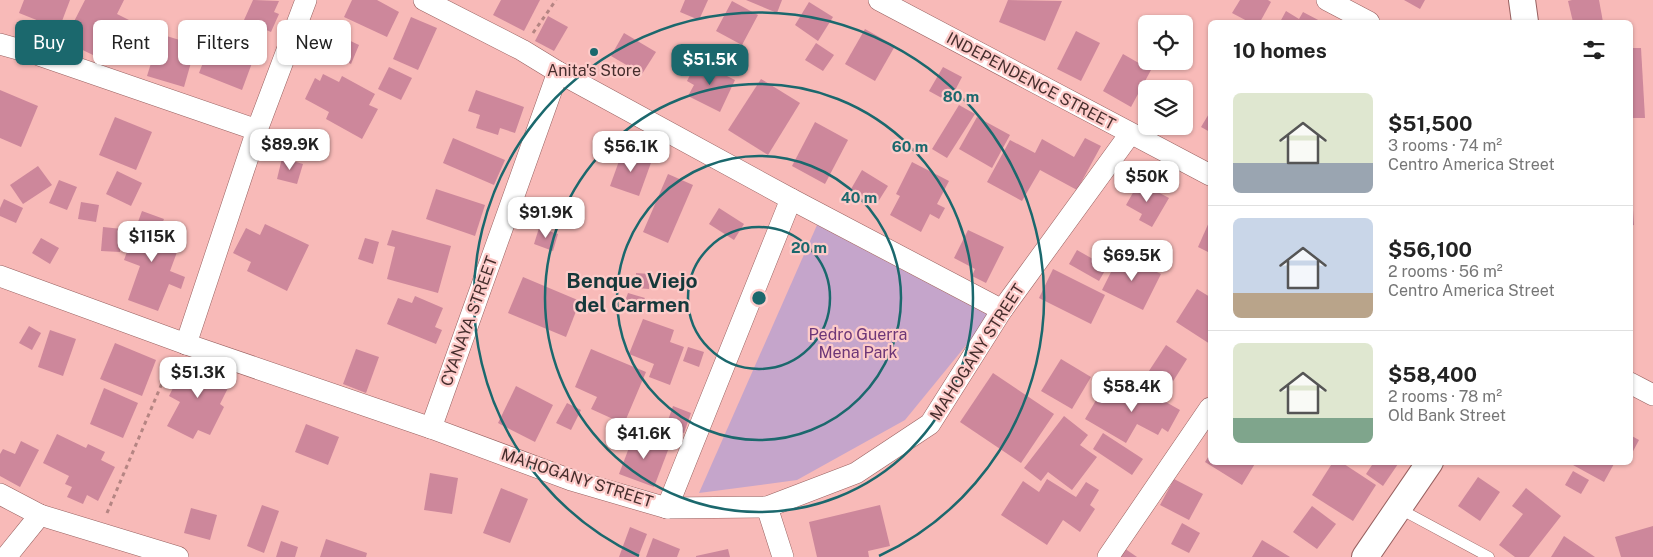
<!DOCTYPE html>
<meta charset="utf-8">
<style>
body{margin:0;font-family:"Public Sans",sans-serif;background:#f2f2f2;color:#222;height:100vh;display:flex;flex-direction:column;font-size:19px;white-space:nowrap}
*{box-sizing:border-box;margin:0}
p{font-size:16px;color:#767676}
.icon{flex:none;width:28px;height:28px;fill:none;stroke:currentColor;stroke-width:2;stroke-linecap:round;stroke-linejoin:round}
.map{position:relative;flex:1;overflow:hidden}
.panel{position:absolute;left:1208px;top:20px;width:425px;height:445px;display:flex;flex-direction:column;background:#fff;border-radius:8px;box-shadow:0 1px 4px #0004}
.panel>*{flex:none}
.banner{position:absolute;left:15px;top:20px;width:475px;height:45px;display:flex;gap:10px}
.buttons{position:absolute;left:1138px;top:15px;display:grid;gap:10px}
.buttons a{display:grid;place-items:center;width:55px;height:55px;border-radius:8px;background:#fff;box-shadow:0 1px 4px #0004;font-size:25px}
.price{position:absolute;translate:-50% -42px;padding:0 11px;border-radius:10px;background:#fff;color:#222;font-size:16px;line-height:32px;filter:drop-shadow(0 1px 2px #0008)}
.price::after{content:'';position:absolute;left:50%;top:30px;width:15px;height:11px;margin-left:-8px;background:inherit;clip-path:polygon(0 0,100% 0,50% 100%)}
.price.on{background:#1b686d;color:#fff}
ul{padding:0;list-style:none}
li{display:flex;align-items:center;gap:15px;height:125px;padding:0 25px}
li+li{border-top:1px solid #e0e0e0}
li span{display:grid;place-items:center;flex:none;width:140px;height:100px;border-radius:8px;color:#555}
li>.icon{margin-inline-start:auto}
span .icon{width:60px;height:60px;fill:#fffc;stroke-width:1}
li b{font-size:21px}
h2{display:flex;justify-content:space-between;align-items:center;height:60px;padding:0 25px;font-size:21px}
.pill{padding:0 18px;border-radius:8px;background:#fff;box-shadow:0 1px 4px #0004;font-size:18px;line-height:45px}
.pill.on{background:#1b686d;color:#fff}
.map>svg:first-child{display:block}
</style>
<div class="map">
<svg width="1653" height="557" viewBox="0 0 1653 557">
<rect width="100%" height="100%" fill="#f8bab8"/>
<polygon fill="#c5a5cb" points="817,225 990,316 905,420 797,480 699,493"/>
<g fill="#cd879b">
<polygon points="24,0 70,0 59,29 19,13"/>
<polygon points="85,0 124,0 117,14 139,25 120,61 95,49 93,55 64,41"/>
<polygon points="253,0 279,1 274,12 279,14 271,32 244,20"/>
<polygon points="352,0 377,0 399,12 387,37 344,17"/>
<polygon points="501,0 540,0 524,31 493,15"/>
<polygon points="685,0 708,0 699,20 680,12"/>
<polygon points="746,0 782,0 777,13"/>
<polygon points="1008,0 1062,1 1045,41 999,22"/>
<polygon points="1240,0 1268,0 1271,2 1260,22 1249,22 1232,13"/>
<polygon points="1404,0 1425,0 1420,9"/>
<polygon points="1572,0 1599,0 1603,22 1573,22 1568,1"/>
<polygon points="732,1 758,15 742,45 716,31"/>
<polygon points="809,2 833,17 818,41 795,25"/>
<polygon points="1286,11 1299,19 1303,12 1322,22 1280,22"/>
<polygon points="548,16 568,27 554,51 535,41"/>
<polygon points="411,17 437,28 418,70 393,59"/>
<polygon points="216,29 250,42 246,52 255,55 242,90 199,73"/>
<polygon points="865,29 895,46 875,81 845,64"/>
<polygon points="1076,31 1100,43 1081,81 1057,69"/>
<polygon points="624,33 656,52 642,74 611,56"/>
<polygon points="160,34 196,45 184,87 147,76"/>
<polygon points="340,36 359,45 351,64 331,55"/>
<polygon points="816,43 834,55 823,71 805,60"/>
<polygon points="1630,48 1641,48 1645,118 1630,118"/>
<polygon points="1123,54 1151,70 1131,107 1103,91"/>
<polygon points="697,61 735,80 720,112 688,96 694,85 687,81"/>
<polygon points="389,67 412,78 401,100 378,89"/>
<polygon points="943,67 962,77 949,102 929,91"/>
<polygon points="323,74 339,82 342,76 375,94 369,105 378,109 362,139 326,119 329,112 305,99 315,78 320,81"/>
<polygon points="761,79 800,103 768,155 728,130"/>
<polygon points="0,90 38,106 21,147 0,138"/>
<polygon points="476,90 524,107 515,133 500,128 498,135 476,128 480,115 468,111"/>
<polygon points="1146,94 1146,111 1139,107"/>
<polygon points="959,105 975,114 947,158 932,149"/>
<polygon points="1210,112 1210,132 1201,127"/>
<polygon points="115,117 152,132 136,170 99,155"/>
<polygon points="977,117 1010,135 992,168 959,149"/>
<polygon points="815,122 848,140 825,184 792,166"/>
<polygon points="453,138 505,160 494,185 443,163"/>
<polygon points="1085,138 1101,146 1077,190 1040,170 1022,201 987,182 1010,140 1035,153 1042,139 1074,157"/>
<polygon points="623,150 652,160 639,196 610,186"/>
<polygon points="282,158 303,164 297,184 277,179"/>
<polygon points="912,162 949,181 937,204 945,208 939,219 930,214 921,232 890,215 900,196 896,194"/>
<polygon points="38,166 52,185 23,204 10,185"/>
<polygon points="862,170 888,186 876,205 851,189"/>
<polygon points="117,171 142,183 131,206 106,194"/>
<polygon points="668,174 693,185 668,243 643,232"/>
<polygon points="59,180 77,187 67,210 49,203"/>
<polygon points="1139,182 1169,198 1152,227 1139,220 1142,214 1126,205"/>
<polygon points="436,189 485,205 475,236 426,219"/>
<polygon points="1630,193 1632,193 1634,225 1630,226"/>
<polygon points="4,199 23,208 16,223 0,216 0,208"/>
<polygon points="81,202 99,205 96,222 78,219"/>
<polygon points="719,208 744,224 734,240 709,224"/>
<polygon points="142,211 164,219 157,236 180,244 170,271 185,277 181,289 169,284 158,311 128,300 140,266 124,260"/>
<polygon points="1210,220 1210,253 1198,247"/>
<polygon points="265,224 309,245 287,291 247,271 251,262 233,253 246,228 260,235"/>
<polygon points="103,227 122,229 120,252 101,251"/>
<polygon points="539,228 558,234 553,251 534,244"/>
<polygon points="392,230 451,246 438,293 387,279 395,247 387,245"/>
<polygon points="968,230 1004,247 986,283 972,276 975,269 954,258"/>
<polygon points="41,238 59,248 50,264 32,253"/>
<polygon points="365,238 379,242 373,264 358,259"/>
<polygon points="1077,250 1107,267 1099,281 1069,264"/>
<polygon points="1120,254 1161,274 1143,310 1102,290"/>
<polygon points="1053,269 1105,295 1091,324 1039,298"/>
<polygon points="636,273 650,274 649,289 636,288"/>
<polygon points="523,277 580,301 566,337 508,313"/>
<polygon points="1197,289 1210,297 1210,344 1176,322"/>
<polygon points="628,293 645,298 640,313 623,307"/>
<polygon points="415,296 443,308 435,327 442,330 436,344 387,324 398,298 412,303"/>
<polygon points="643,319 674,330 670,342 684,347 670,385 649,377 654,364 629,354"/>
<polygon points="29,326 41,333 32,350 19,343"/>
<polygon points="50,330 76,339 63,376 38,367"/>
<polygon points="115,343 156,360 142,396 100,379"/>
<polygon points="1166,345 1187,359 1167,391 1145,377"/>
<polygon points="688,347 704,352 699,367 683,361"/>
<polygon points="356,349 379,357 366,393 343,384"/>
<polygon points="591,349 646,372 624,424 591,409 597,397 575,387"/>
<polygon points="188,358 232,380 220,404 224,407 210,435 198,430 193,439 167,426 180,402 169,396"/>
<polygon points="1061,359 1091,377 1072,409 1041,391"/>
<polygon points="993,373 1054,414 1021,463 960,422"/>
<polygon points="1134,384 1180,410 1168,432 1162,428 1158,435 1137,424 1126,443 1085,419 1102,390 1123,402"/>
<polygon points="516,386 553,405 535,442 498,423"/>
<polygon points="104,388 138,403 123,438 90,424"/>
<polygon points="567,403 581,410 571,430 556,423"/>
<polygon points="673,406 691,413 684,433 666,426"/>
<polygon points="1064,416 1088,435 1080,445 1097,457 1072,490 1048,472 1041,481 1024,468"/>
<polygon points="306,424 339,437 328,465 295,452"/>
<polygon points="635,432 670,445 654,487 619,474"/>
<polygon points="1103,433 1143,459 1132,475 1093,449"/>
<polygon points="57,434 86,448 88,444 105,452 101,460 115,467 98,501 87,495 83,504 67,497 72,487 65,484 69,476 43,463"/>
<polygon points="1630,435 1639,440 1630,457"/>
<polygon points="21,441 39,450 20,487 0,476 0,454 3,449 15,454"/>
<polygon points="1210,454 1210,462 1256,462 1242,485 1205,462"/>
<polygon points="1333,462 1341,462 1376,485 1353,521 1312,495"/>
<polygon points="1374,462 1398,464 1383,486 1366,474"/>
<polygon points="1574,462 1615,462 1604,482 1573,465"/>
<polygon points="1573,471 1589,480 1581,494 1565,485"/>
<polygon points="430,473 458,478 452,514 424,510"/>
<polygon points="1478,477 1500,492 1480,521 1458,506"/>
<polygon points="1047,479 1076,497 1086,482 1099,490 1090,505 1095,509 1080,532 1063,520 1047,545 1001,515 1023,481 1039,492"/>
<polygon points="1174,479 1203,494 1189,520 1160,505"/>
<polygon points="501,488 528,499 510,543 483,533"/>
<polygon points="1526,488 1561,516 1529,557 1515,557 1499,545 1523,514 1512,506"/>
<polygon points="262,505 279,511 264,553 247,546"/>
<polygon points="880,505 890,546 868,551 869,557 817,557 809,522"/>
<polygon points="1312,506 1336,524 1317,549 1293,532"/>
<polygon points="191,508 217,515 210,540 184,533"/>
<polygon points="1182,523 1200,533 1189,553 1171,544"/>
<polygon points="1653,526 1653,557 1621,557 1615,537"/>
<polygon points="630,527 647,534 638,557 619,557"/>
<polygon points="1564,536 1595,557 1551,557"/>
<polygon points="653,538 680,549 677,557 646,557"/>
<polygon points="326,539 367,553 366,557 320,557"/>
<polygon points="1262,540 1290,557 1252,557"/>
<polygon points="281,541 298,547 295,557 276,557"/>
<polygon points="1124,548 1137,557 1118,557"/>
<polygon points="728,549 730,557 696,557 696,556"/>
</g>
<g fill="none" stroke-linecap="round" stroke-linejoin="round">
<g stroke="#986160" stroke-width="11">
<polyline id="service" points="1400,509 1489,557"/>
</g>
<g stroke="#986160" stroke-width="22">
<g id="minor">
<polyline points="424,0 522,50 558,72 791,199 1002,310"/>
<polyline points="879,0 1210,175"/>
<polyline points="1327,0 1369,22"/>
<polyline points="0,44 39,55 257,130"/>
<polyline points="0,276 186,344 431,428 571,480 667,508 767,507 856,473 930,424 1002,310 1130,134"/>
<polyline points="186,344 257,130 306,0"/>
<polyline points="1630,383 1653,395"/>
<polyline points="431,428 558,72"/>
<polyline points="0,494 40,515 178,557"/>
<polyline points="767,507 783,557"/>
<polyline points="667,508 791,199"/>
<polyline points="6,557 40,515"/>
<polyline points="1108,557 1210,408"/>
</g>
</g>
<g stroke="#986160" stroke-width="28">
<g id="tertiary">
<polyline points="1522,0 1525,22"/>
<polyline points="1365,557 1430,462"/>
</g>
</g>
<g stroke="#b58583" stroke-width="3" stroke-dasharray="4 4" stroke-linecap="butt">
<polyline points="533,33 556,0"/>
<polyline points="107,513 171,362"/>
</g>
<use href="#service" stroke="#fff" stroke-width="10"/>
<use href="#minor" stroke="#fff" stroke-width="21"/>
<use href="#tertiary" stroke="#fff" stroke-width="26"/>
</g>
<g fill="none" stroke="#1b686d" stroke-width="2.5">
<circle cx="759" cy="298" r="71"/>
<circle cx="759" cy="298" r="142"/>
<circle cx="759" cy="298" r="214"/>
<path d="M639 556A285 285 0 1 1 879 556"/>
</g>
<circle fill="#1b686d" stroke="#fdcbc9" stroke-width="2" cx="594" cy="52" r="5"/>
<g text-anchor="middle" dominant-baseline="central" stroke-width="4.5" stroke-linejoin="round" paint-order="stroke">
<g font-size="16" fill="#462e2d" stroke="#fdcbc9">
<text x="594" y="70">Anita's Store</text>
</g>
<g font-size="16" fill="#462e2d" stroke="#fdcbc9">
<text transform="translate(1031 81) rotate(28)">INDEPENDENCE STREET</text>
<text transform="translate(469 321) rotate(-70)">CYANAYA STREET</text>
<text transform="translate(977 352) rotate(-57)">MAHOGANY STREET</text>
<text transform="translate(577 478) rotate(18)">MAHOGANY STREET</text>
</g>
<g font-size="16" fill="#6d3677" stroke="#fdcbc9">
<text x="858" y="334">Pedro Guerra<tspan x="858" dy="18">Mena Park</tspan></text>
</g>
<g font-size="21" font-weight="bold" fill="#15383a" stroke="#fdcbc9">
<text x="632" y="280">Benque Viejo<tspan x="632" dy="24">del Carmen</tspan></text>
</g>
</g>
<circle cx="759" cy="298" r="8" fill="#1b686d" stroke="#fdcbc9" stroke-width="2.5"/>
<g font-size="15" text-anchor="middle" font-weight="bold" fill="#1b686d" stroke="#fdcbc9" stroke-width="4.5" stroke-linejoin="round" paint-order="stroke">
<text x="961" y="102">80 m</text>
<text x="910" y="152">60 m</text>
<text x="859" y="203">40 m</text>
<text x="809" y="253">20 m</text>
</g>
</svg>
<div class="buttons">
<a><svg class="icon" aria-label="locate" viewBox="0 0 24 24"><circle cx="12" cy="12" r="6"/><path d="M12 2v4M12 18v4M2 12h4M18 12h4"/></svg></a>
<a><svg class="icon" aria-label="layers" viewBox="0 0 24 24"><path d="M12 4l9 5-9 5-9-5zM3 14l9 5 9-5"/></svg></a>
</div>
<b class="price on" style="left:710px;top:86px">$51.5K</b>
<b class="price" style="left:290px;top:171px">$89.9K</b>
<b class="price" style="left:631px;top:173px">$56.1K</b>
<b class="price" style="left:1147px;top:203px">$50K</b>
<b class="price" style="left:546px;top:239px">$91.9K</b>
<b class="price" style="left:152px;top:263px">$115K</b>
<b class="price" style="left:1132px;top:282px">$69.5K</b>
<b class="price" style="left:198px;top:399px">$51.3K</b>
<b class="price" style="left:1132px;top:413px">$58.4K</b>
<b class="price" style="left:644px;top:460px">$41.6K</b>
<div class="banner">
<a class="pill on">Buy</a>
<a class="pill">Rent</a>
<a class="pill">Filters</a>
<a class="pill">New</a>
</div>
<section class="panel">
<h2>10 homes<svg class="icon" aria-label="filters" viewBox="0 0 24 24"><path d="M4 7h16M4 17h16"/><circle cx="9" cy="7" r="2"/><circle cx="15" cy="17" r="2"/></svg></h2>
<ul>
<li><span style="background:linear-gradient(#dfe7d0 70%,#9aa5b1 0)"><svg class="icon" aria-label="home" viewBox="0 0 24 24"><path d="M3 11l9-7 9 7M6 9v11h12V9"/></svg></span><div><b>$51,500</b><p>3 rooms · 74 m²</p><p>Centro America Street</p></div></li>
<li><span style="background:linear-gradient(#c9d6e8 75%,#b9a48a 0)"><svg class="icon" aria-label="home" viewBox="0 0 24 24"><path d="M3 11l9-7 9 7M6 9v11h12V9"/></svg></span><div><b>$56,100</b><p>2 rooms · 56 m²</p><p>Centro America Street</p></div></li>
<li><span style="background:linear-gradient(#dfe7d0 75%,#7fa58c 0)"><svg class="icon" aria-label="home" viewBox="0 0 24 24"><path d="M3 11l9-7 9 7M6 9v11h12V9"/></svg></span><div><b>$58,400</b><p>2 rooms · 78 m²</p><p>Old Bank Street</p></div></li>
</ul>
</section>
</div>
